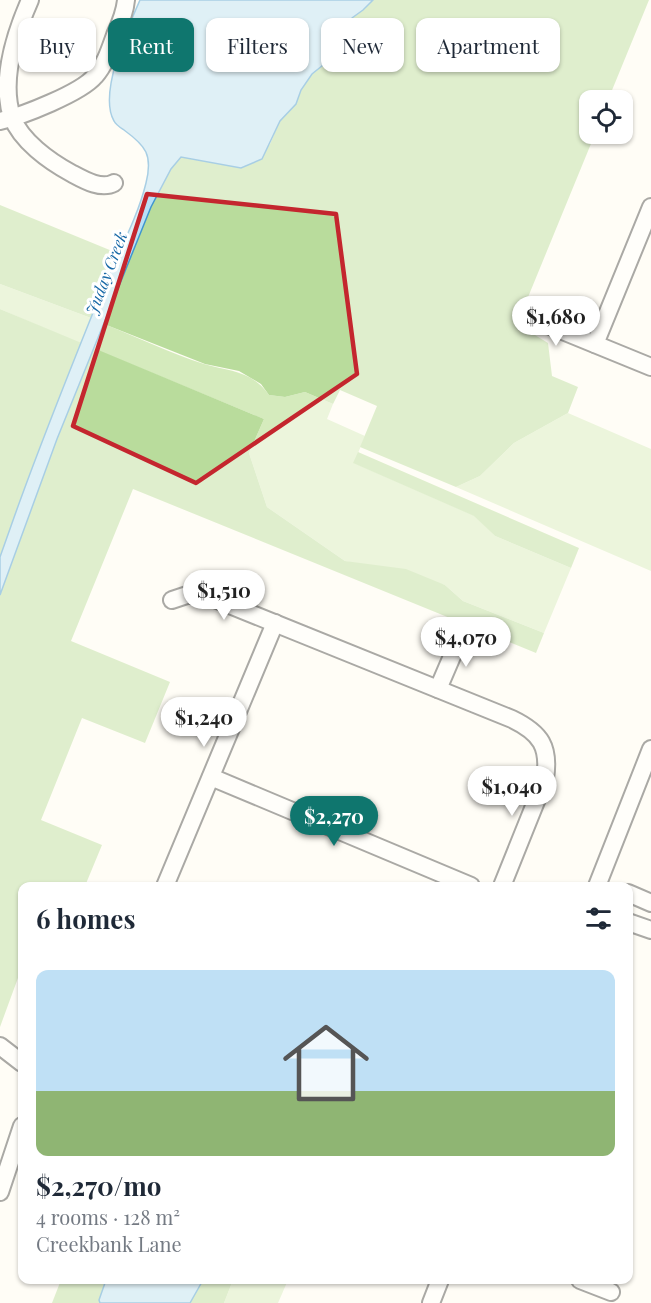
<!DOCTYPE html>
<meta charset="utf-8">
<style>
body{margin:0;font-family:"Playfair Display",serif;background:#f2f2f3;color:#1f2937;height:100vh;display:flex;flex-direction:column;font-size:22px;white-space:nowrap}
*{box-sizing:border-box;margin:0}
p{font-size:20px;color:#747a83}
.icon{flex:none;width:33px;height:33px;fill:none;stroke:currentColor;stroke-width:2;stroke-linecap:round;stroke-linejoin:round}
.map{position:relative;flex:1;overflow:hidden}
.details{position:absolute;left:18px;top:882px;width:615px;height:402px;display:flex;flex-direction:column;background:#fff;border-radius:12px;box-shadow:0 2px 4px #0004}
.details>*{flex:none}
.banner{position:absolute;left:18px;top:18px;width:615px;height:54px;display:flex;gap:12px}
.tools{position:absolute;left:579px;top:90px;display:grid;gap:12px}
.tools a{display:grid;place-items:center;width:54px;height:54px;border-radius:12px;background:#fff;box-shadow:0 2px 4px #0004;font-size:30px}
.price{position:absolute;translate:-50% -51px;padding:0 14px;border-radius:21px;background:#fff;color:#222;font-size:20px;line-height:39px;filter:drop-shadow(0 2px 3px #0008)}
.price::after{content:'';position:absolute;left:50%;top:36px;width:18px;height:14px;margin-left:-9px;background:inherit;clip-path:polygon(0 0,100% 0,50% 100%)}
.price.on{background:#0f766e;color:#fff}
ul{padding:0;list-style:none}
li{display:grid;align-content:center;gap:12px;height:318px;padding:0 18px}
li span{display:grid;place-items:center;height:186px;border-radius:12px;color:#555}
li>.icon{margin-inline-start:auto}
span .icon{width:108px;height:108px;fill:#fffc;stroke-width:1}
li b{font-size:26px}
h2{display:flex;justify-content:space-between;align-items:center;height:72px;padding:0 18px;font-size:26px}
.chip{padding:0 21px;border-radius:12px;background:#fff;box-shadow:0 2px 4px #0004;font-size:21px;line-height:54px}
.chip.on{background:#0f766e;color:#fff}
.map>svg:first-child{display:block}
</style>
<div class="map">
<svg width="651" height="1303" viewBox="0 0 651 1303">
<rect width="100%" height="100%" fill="#fffdf5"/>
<g fill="#d5ebbd">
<polygon points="0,284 91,318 81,344 0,309"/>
<path d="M104,324C137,337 170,353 204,364C231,372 251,370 269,395L285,397L305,392L333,404L327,419L365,436L354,463L475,516L495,536L571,568L544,633L463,601L445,585L345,561L267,507L249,453L264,419L94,349Z"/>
<polygon points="568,413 651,449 651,571 456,487 480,476 514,443"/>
<polygon points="233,1280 288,1280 278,1303 224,1303"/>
</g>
<g fill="#b9dc9c">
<polygon points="373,0 649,0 608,100 590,100 590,134 595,134 517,324 548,343 552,376 578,387 568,413 514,443 480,476 456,487 360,447 377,406 340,390 333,404 305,392 285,397 269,395 261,384 239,371 205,364 104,324 151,207 171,168 181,157 241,168 270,144 280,121 296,104 301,90 312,74 328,61 352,18 363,10"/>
<polygon points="0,205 117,253 91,318 0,284"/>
<polygon points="0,309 264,419 249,453 267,507 345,561 406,569 445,585 463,601 544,633 536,653 133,489 71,641 170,682 145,743 82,718 41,820 102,845 85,886 22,886 22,967 0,1027"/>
<polygon points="358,452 579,548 571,568 495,536 474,516 353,463"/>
<polygon points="61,1280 233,1280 224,1303 52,1303"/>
</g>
<g fill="#b9e0f7" stroke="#3f96cf" stroke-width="1.5">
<path d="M140,0H373L363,10L352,18L328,61L312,74L301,90L296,104L280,121L262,159L241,168L181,157L171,169L151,207L57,439L0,595V557L11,526C39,446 71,367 103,288C117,254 137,220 146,183C153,155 146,146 124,130C121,128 116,125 114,121C98,94 128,27 140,0Z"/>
<polygon points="106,1280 203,1280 190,1303 100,1303 99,1300"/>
</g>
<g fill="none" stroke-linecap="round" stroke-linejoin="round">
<g stroke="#444" stroke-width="20">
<g id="minor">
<path d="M30,0C15,34 0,80 12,117C21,141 49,161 71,173C84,180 101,190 114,183"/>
<path d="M0,121C22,116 81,93 95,76C105,65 110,49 115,35C120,24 125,12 126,0"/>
<polyline points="531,318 651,367"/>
<polyline points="595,344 651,207"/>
<path d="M172,600L187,595H205L512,719C541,733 550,747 545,779L502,886"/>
<polyline points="438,689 462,633"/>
<polyline points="211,777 471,886"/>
<polyline points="165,886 275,623"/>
<polyline points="597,886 651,749"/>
<polyline points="628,893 651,903"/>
<polyline points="628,922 651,930"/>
<polyline points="0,1046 22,1063"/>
<polyline points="0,1192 22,1126"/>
<polyline points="580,1280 611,1292"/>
<polyline points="431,1303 440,1280"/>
</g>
</g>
<use href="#minor" stroke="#fff" stroke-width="16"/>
</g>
<path d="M0 0H651V1303H0ZM147,194L336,214L357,374L196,483L73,426Z" fill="#fffdf5" fill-opacity=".55" fill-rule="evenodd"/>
<path fill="none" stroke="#c4262e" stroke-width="4.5" stroke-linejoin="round" d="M147,194L336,214L357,374L196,483L73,426Z"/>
<g text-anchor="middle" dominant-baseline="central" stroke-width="6" stroke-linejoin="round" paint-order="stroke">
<g font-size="16" font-style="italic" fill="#1768a6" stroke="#fff">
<text transform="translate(106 273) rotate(-69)">Juday Creek</text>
</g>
</g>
</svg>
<div class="tools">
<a><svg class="icon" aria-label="locate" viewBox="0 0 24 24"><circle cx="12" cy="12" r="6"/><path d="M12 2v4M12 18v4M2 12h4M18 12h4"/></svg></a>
</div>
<b class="price" style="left:556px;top:347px">$1,680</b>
<b class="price" style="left:224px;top:621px">$1,510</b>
<b class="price" style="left:466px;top:668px">$4,070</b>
<b class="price" style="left:204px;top:748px">$1,240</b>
<b class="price" style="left:512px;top:817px">$1,040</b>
<b class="price on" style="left:334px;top:847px">$2,270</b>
<div class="banner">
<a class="chip">Buy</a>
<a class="chip on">Rent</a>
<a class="chip">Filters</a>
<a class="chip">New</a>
<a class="chip">Apartment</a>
</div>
<section class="details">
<h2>6 homes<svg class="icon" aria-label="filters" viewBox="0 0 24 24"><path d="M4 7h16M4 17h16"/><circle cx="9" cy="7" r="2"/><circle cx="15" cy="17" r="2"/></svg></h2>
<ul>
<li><span style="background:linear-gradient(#bfe0f5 65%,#8fb573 0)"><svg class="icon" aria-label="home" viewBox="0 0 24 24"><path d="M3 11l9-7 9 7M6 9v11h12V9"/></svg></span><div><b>$2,270/mo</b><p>4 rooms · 128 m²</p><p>Creekbank Lane</p></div></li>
</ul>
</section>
</div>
